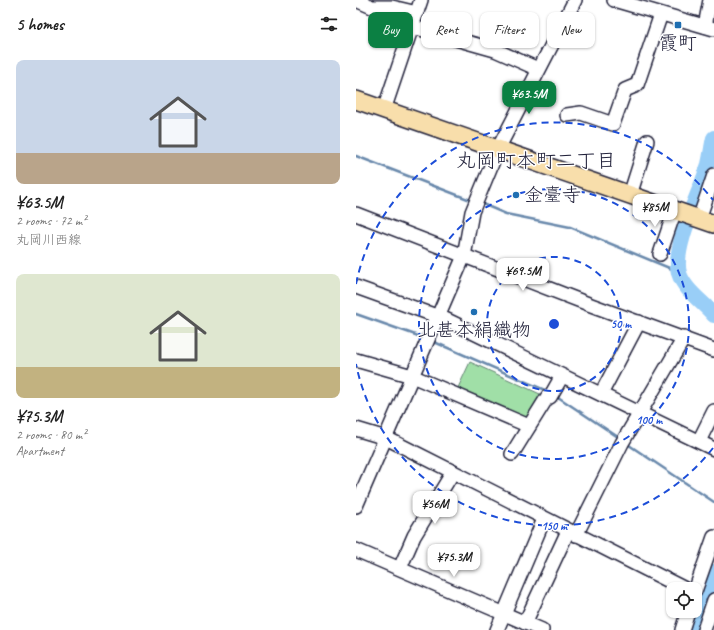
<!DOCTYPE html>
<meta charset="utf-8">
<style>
body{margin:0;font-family:Caveat,"Klee One",sans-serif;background:#f2f2f2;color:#222;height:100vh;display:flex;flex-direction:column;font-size:15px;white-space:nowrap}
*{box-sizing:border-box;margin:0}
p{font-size:13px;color:#767676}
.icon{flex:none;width:22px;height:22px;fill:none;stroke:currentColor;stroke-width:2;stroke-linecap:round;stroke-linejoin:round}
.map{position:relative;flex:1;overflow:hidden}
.side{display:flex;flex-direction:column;background:#fff;width:356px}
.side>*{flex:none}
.banner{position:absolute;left:12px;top:12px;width:286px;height:36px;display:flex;gap:8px}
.buttons{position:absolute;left:310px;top:582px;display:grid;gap:8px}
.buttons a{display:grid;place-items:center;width:36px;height:36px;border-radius:8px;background:#fff;box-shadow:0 1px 3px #0004;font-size:20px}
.price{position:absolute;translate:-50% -34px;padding:0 9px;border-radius:8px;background:#fff;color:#222;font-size:13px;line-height:26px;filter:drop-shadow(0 1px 2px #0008)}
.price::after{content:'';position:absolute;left:50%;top:24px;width:12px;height:9px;margin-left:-6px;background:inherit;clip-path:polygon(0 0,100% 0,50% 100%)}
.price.on{background:#0b8043;color:#fff}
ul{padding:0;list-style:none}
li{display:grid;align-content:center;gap:8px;height:212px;padding:0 16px}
li span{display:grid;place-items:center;height:124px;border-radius:8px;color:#555}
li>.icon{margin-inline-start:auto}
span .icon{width:72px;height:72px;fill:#fffc;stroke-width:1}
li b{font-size:17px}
h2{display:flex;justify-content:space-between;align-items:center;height:48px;padding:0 16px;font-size:17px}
.tag{padding:0 14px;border-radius:8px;background:#fff;box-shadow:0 1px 3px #0004;font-size:14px;line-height:36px}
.tag.on{background:#0b8043;color:#fff}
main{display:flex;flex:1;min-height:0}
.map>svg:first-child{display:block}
</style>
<main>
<section class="side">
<h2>5 homes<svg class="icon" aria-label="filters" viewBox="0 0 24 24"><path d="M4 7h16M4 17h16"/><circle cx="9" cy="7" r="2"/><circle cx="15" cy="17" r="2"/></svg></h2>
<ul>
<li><span style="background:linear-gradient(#c9d6e8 75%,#b9a48a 0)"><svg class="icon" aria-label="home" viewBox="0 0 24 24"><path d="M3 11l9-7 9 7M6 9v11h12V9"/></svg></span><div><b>¥63.5M</b><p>2 rooms · 72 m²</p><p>丸岡川西線</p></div></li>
<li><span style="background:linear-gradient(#dfe7d0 75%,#c2b280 0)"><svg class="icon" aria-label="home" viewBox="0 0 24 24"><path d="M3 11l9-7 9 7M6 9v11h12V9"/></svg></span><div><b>¥75.3M</b><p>2 rooms · 80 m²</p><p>Apartment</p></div></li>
</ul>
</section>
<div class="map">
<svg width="358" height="630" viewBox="0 0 358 630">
<rect width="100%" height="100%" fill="#fff"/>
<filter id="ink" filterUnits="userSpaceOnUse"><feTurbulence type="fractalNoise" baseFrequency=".025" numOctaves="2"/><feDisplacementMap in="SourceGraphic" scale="8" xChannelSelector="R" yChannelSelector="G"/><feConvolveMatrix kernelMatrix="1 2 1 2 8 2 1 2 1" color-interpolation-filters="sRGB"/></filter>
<g filter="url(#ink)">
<polygon fill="#a0dfa7" stroke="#618071" points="114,362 184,394 172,420 101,390"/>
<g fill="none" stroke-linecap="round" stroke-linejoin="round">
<g stroke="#6989ac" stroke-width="2.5">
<polyline points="0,156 117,201"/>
<polyline points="124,203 150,214 214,227 323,272"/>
<polyline points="0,314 68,338"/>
<polyline points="76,341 191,391"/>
<polyline points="199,395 265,439"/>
<polyline points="270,443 358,502"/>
</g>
<g stroke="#99cef7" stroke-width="16">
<path d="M358,138C356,146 355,156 353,164C345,191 316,247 323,273C328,290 347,302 358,315"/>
<polyline points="339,630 358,572"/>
</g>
<g stroke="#22223b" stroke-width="16">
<g id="minor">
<polyline points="0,0 16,7 36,7 61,13"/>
<polyline points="258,0 358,29"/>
<polyline points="349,26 354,0"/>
<polyline points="57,27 139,50 182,69"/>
<polyline points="28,110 65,0"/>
<polyline points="211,115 225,113 257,124 269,90 281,85 305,14"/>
<polyline points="274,195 291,141"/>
<polyline points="0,214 235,305 358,350"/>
<polyline points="343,219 358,175"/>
<polyline points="304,254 319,210"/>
<polyline points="0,287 89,319 358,449"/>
<polyline points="0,360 56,376 173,426"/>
<polyline points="245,394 283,322"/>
<polyline points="0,429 30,438 329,589"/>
<polyline points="343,441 358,411"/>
<polyline points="156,454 192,396 194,397 206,376"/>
<polyline points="0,506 108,256 116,212 142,149 219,0"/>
<polyline points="220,535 266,443 328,338"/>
<polyline points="0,550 186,630"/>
<polyline points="44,568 58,536 97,472"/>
<polyline points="339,591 358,537"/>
<polyline points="169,623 212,531"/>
<polyline points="141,630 188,519"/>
<polyline points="326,630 332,611"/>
<polyline points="348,630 358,600"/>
</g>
</g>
<g stroke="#22223b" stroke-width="20">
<polyline id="major" points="0,100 358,224"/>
</g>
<use href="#minor" stroke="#fff" stroke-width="13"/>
<use href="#major" stroke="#f8deab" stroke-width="17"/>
</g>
</g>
<g fill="none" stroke="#1d4ed8" stroke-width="2" stroke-dasharray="7 5">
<circle cx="198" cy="324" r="67"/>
<circle cx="198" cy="324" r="135"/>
<path d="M357 448A202 202 0 0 1 0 364M0 284A202 202 0 0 1 357 200"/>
</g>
<g fill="#1f6fb2" stroke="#fff" stroke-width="1.5">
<rect x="318" y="21" width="8" height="8" rx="2"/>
<circle cx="160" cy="195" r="4"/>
<circle cx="118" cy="312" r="4"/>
</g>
<g text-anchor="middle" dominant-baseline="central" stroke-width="3" stroke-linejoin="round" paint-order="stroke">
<g font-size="19" fill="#22223b" stroke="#fff">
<text x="322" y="43">霞町</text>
<text x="168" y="195" text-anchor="start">金臺寺</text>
<text x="118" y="330">北甚本絹織物</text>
</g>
<g font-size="20" fill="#22223b" stroke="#fff">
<text x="180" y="160">丸岡町本町二丁目</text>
</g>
</g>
<circle cx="198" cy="324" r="6" fill="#1d4ed8" stroke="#fff" stroke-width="2"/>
<g font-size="12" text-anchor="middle" font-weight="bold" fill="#1d4ed8" stroke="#fff" stroke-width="3" stroke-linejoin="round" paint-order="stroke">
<text x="265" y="328">50 m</text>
<text x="293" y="424">100 m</text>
<text x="198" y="530">150 m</text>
</g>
</svg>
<div class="buttons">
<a><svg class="icon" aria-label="locate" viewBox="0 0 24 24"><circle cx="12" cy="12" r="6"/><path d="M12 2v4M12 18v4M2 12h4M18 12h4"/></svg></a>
</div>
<b class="price on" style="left:173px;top:115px">¥63.5M</b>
<b class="price" style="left:299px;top:228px">¥85M</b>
<b class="price" style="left:167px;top:292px">¥69.5M</b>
<b class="price" style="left:79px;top:525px">¥56M</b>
<b class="price" style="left:98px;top:578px">¥75.3M</b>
<div class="banner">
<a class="tag on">Buy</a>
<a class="tag">Rent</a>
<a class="tag">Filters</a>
<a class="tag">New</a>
</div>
</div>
</main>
